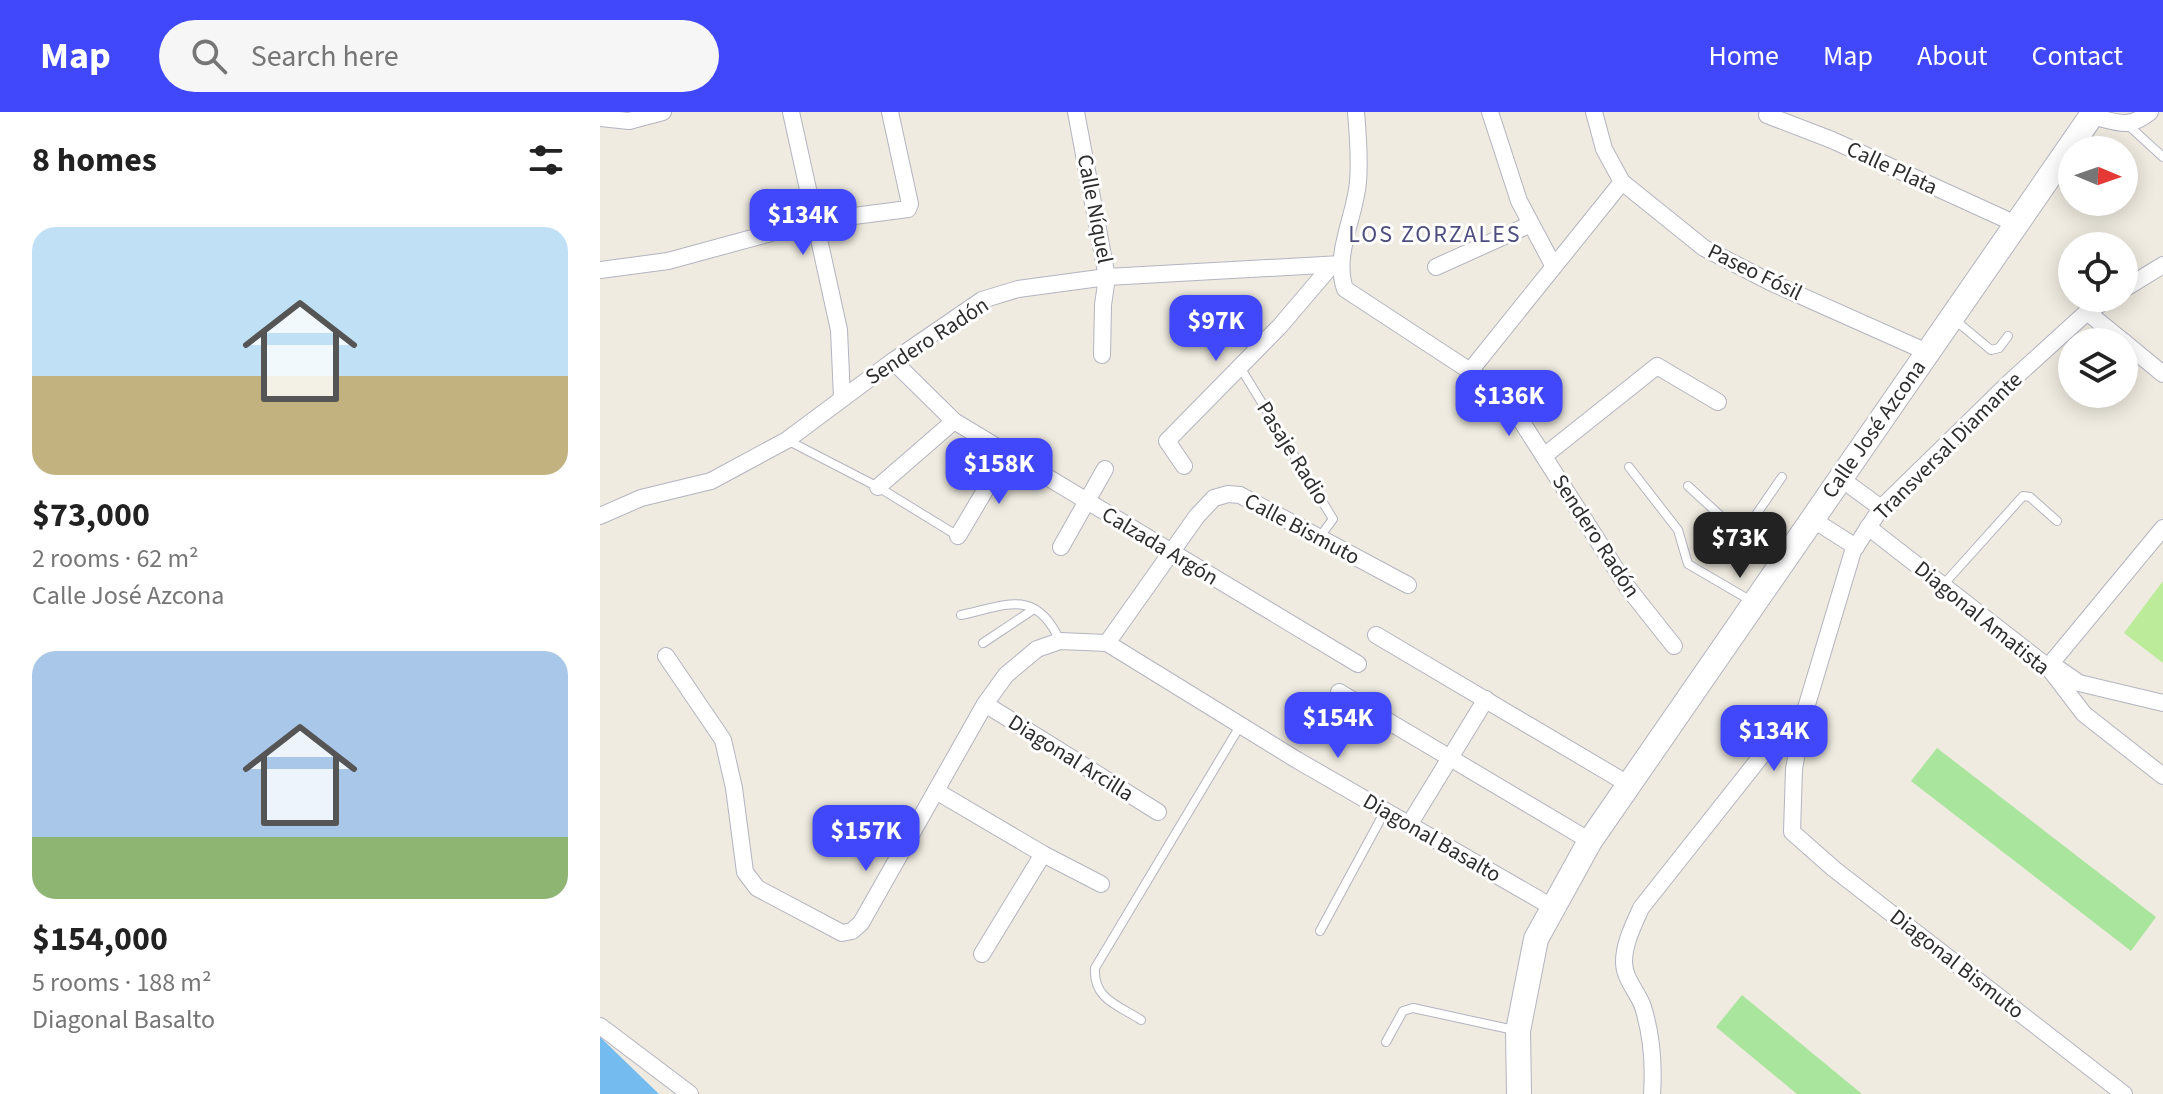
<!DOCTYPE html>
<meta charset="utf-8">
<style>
body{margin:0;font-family:"Source Sans 3",sans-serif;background:#f6f6f6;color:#222;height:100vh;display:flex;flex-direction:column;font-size:30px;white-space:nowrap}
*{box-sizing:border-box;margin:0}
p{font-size:26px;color:#767676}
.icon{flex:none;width:44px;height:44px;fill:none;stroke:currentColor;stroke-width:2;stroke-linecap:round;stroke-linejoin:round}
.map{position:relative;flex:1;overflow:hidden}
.panel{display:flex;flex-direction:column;background:#fff;width:600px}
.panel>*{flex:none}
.needle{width:52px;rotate:92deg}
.fabs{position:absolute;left:1458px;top:24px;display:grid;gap:16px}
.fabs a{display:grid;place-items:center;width:80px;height:80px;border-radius:50%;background:#fff;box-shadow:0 4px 20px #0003;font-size:40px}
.price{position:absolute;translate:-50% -68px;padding:0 18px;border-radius:16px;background:#4147fb;color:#fff;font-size:26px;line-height:52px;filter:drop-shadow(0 2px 4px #0008)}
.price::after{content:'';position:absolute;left:50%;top:48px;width:24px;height:18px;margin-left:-12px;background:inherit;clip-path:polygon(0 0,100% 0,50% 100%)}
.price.active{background:#222;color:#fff}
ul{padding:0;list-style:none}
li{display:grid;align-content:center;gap:16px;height:424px;padding:0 32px}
li span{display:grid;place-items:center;height:248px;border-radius:24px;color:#555}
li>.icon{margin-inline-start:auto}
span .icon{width:144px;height:144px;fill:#fffc;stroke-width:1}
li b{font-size:34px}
h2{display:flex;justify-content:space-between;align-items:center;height:96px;padding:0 32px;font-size:34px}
header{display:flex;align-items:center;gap:48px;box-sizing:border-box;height:112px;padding:0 40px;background:#4147fb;color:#fff}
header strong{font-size:38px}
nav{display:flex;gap:44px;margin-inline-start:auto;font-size:28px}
.search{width:560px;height:72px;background:#f6f6f6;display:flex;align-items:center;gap:20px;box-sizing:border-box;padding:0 28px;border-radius:44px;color:#767676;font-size:30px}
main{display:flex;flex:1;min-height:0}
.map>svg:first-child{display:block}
</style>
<header>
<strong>Map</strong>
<div class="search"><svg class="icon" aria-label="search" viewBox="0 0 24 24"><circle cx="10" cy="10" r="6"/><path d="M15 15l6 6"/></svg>Search here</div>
<nav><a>Home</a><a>Map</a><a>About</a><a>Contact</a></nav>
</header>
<main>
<section class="panel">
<h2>8 homes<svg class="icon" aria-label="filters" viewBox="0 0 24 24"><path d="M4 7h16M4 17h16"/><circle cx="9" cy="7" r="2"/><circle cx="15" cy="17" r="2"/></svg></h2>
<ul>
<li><span style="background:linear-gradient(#bfe0f5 60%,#c2b280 0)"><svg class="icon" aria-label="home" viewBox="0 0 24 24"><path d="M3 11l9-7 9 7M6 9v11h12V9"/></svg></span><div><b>$73,000</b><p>2 rooms · 62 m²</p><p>Calle José Azcona</p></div></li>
<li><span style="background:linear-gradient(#a9c7e8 75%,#8fb573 0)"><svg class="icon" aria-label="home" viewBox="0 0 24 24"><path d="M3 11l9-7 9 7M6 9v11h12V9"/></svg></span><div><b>$154,000</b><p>5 rooms · 188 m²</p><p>Diagonal Basalto</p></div></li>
</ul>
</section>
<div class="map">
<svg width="1563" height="982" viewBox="0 0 1563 982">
<rect width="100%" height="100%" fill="#efebe0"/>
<g fill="#aae59d">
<polygon points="1337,636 1556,805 1531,839 1311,669"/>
<polygon points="1142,883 1262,982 1197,982 1116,915"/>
</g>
<polygon fill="#bcec99" points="1563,469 1563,551 1524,521"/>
<polygon fill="#74bcf0" points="0,925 59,982 0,982"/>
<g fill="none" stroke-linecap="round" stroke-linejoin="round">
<g stroke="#b3b4c1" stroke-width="10">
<g id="lane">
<polyline points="1528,13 1563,45"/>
<polyline points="1355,208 1391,238 1399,236 1408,224"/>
<polyline points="640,255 733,407 719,426"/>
<polyline points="187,328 278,375 358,424"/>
<polyline points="1029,355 1078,418 1088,452 1153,490"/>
<polyline points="1088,374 1162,442 1180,452"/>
<polyline points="1142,423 1182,365"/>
<polyline points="1343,473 1423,384 1430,385 1457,409"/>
<path d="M361,503C407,493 436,476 460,529"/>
<polyline points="383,531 434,497"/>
<polyline points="720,819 785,699"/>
<path d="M541,908C518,893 493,887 495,856L640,614"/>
<polyline points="786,930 803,899 813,896 914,918"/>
</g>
</g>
<g stroke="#b3b4c1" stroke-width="18">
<g id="street">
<polyline points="191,0 239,218 242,286"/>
<polyline points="476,0 507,165 503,193 502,243"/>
<path d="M756,0C758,23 760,47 758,70C755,105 733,143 745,177L870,259L898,280L920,307L1028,476L1074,534"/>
<polyline points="890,0 919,89 953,153"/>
<polyline points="994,0 1004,37 1022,70 1104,136 1170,170 1327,240"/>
<polyline points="1167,3 1232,28 1416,112"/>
<path d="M1491,4C1517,10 1528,18 1550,0"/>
<polyline points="0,6 29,9 63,0"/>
<polyline points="836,155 931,112"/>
<polyline points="0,158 68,149 215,109 308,97 310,92 290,0"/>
<polyline points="1524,177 1563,153"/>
<polyline points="1510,186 1487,200 1410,270 1281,396 1253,439 1203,606 1194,657 1192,720 1234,757 1524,982"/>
<polyline points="1487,200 1524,230"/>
<polyline points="1524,230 1563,262"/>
<polyline points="293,249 354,309 758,552"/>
<polyline points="870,259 1022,70"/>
<polyline points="944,344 1057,254 1118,290"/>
<polyline points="584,354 567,329 680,214 732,153"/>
<polyline points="1240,366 1281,396"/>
<polyline points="278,375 354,309"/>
<polyline points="0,404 41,386 111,369 187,328 293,249 382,188 418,177 507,165 741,152"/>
<polyline points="1212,407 1256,435"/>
<polyline points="1268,415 1448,555 1484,602 1563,664"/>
<polyline points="358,424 406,343"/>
<polyline points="461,435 505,357"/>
<polyline points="776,523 1028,672"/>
<polyline points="507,531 597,404 614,386 628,382 640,383 808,473"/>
<polyline points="66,544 123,628 134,676 145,760 157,776 242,821 252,819 261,811 385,592 406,563 437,537 460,529 507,531 697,648 952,795"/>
<polyline points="1453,553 1479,571 1563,591"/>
<polyline points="1448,555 1563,416"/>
<polyline points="739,580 990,729"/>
<polyline points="385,592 558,700"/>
<polyline points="336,679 443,742 501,772"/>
<polyline points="809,713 886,587"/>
<polyline points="382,842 443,742"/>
<polyline points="0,914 90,982"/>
<path d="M1052,982C1054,953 1052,924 1043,895C1038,880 1024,867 1024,850C1024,831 1034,812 1041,796L1174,628L1203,606"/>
</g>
</g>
<g stroke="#b3b4c1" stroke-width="26">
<polyline id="secondary" points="919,982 918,919 936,827 990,729 1494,0"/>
</g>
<use href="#lane" stroke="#fff" stroke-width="8"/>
<use href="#street" stroke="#fff" stroke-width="16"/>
<use href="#secondary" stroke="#fff" stroke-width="24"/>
</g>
<g text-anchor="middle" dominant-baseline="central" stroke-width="6" stroke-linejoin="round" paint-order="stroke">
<g font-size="22" fill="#2d2d2d" stroke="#fff">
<text transform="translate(1292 56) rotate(25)">Calle Plata</text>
<text transform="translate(495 97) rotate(79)">Calle Níquel</text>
<text transform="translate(1155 160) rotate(26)">Paseo Fósil</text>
<text transform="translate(327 229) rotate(-33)">Sendero Radón</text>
<text transform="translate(1274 317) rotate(-55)">Calle José Azcona</text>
<text transform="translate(1348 334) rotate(-45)">Transversal Diamante</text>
<text transform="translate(693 341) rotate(58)">Pasaje Radio</text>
<text transform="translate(702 417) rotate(28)">Calle Bismuto</text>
<text transform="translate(996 424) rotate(57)">Sendero Radón</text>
<text transform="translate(560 434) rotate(31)">Calzada Argón</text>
<text transform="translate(1382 506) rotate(39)">Diagonal Amatista</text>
<text transform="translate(471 646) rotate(32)">Diagonal Arcilla</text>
<text transform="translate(832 726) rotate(30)">Diagonal Basalto</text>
<text transform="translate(1357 852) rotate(38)">Diagonal Bismuto</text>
</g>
<g font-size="24" letter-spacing="2" fill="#4d4e7f" stroke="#fff">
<text x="835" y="122">LOS ZORZALES</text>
</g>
</g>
</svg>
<div class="fabs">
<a><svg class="needle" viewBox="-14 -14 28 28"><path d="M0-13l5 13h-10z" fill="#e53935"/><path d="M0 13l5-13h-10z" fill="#767676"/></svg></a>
<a><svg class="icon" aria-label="locate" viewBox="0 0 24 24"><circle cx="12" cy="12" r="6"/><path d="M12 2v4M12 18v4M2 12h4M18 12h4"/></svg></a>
<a><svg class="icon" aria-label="layers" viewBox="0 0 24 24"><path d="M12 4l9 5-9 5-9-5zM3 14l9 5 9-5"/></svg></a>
</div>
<b class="price" style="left:203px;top:145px">$134K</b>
<b class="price" style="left:616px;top:251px">$97K</b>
<b class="price" style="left:909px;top:326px">$136K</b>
<b class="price" style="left:399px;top:394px">$158K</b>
<b class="price active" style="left:1140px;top:468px">$73K</b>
<b class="price" style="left:738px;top:648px">$154K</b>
<b class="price" style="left:1174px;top:661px">$134K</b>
<b class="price" style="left:266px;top:761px">$157K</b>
</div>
</main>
